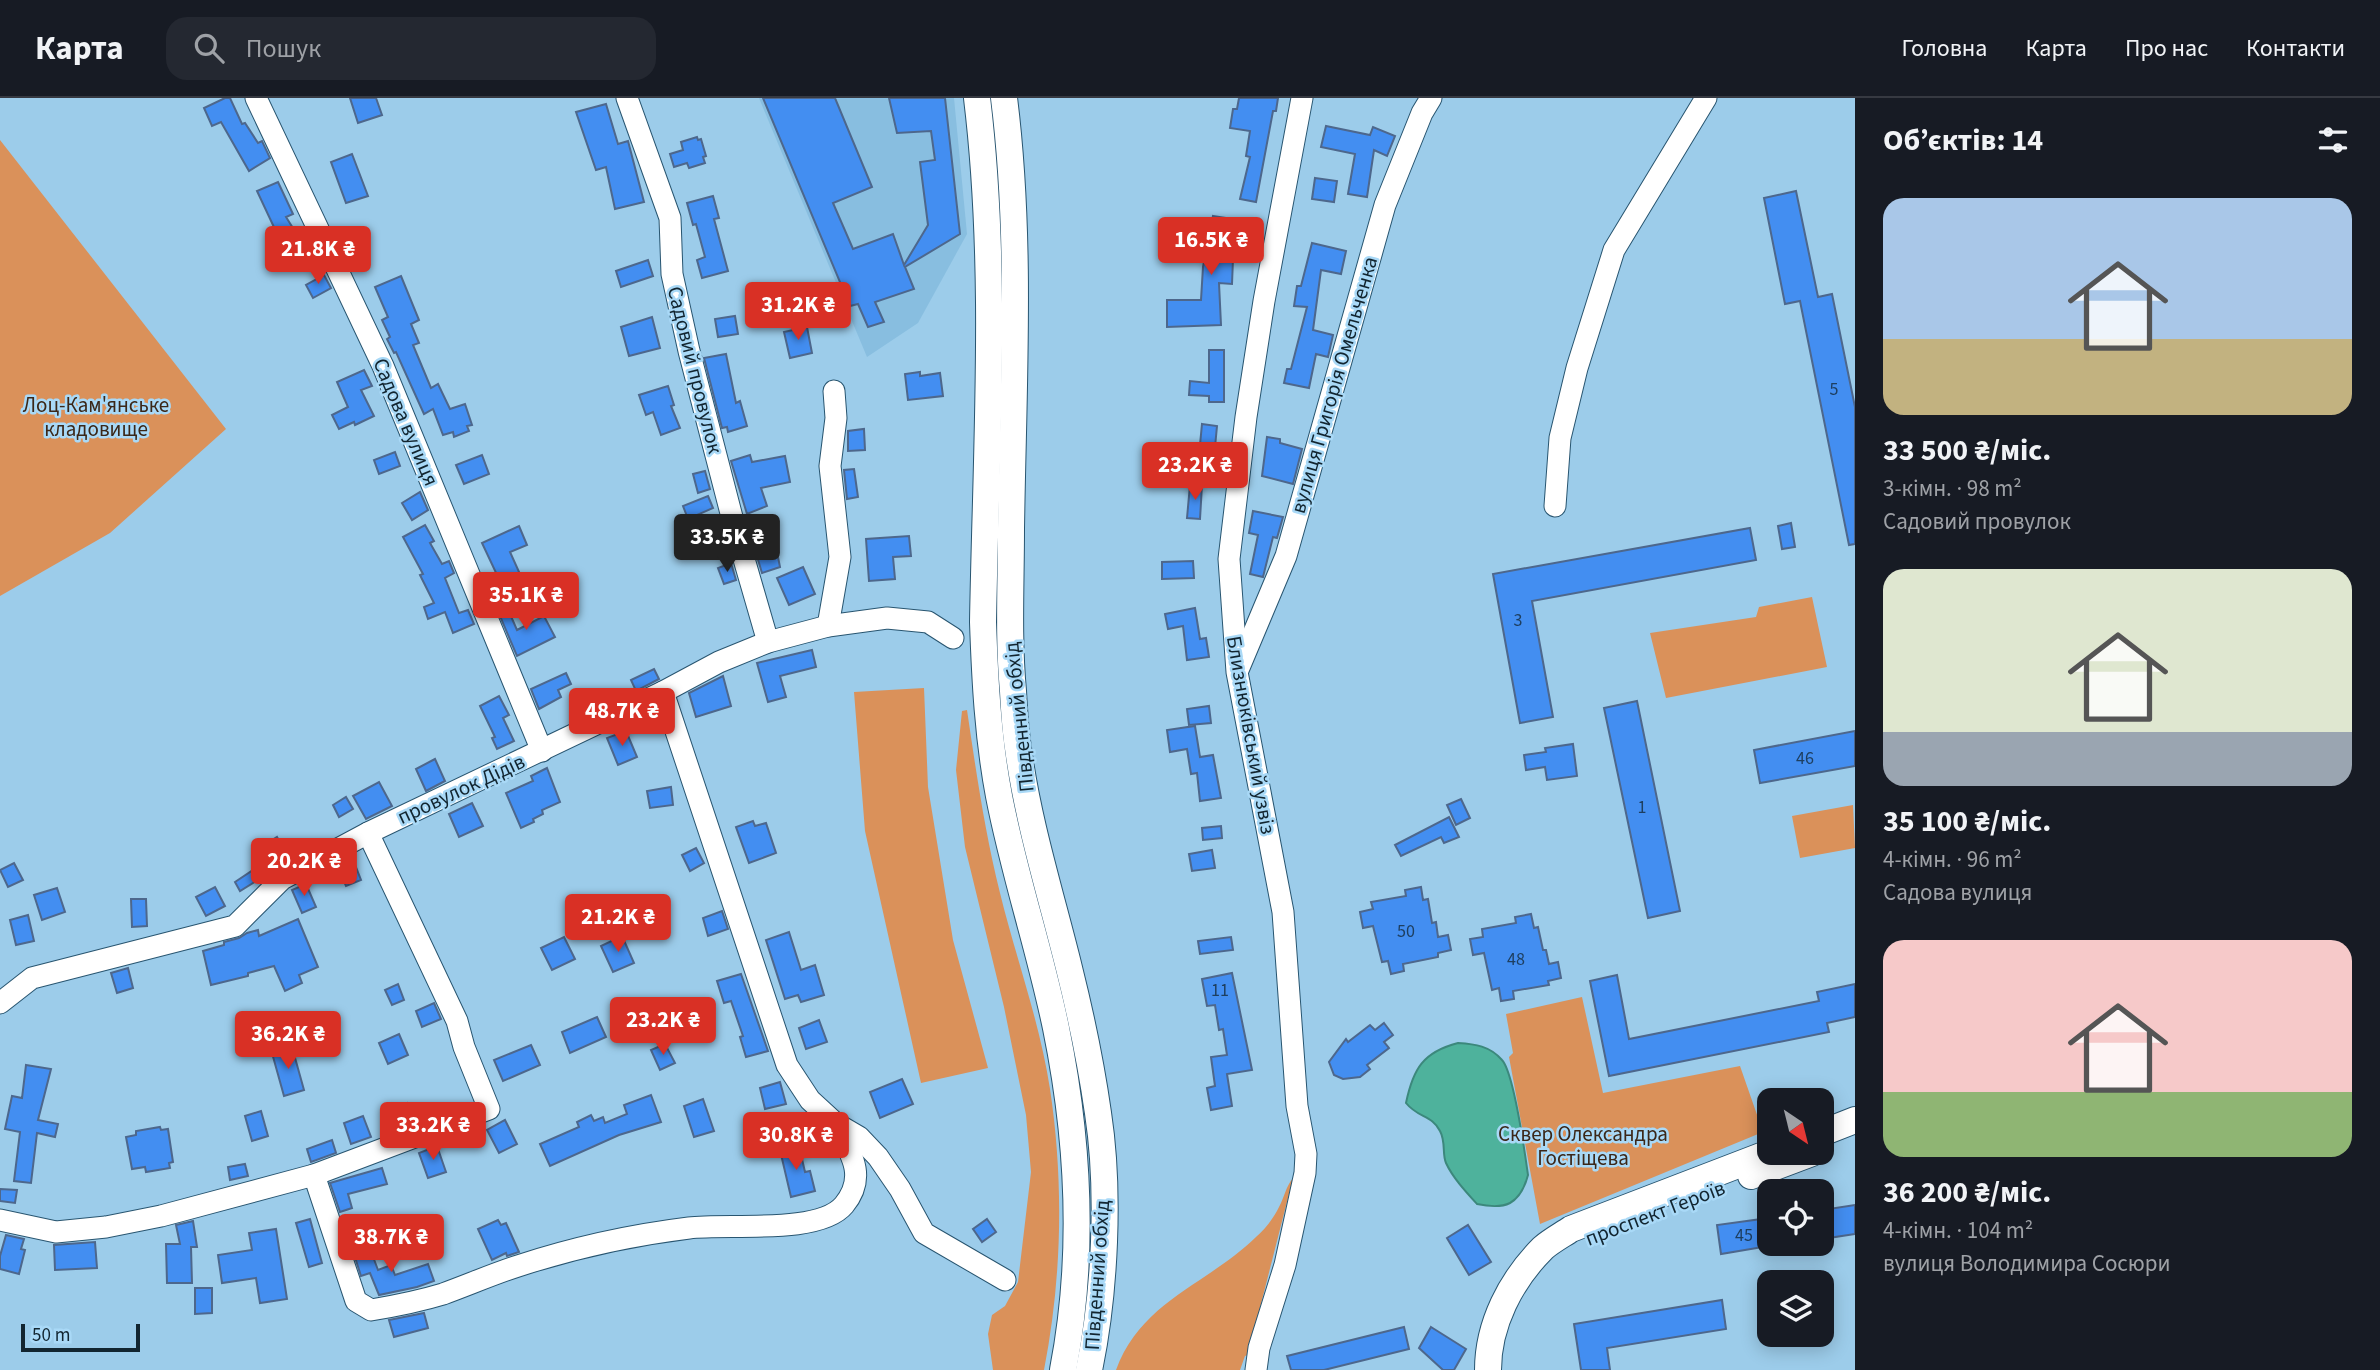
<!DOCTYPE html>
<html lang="uk">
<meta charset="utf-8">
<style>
body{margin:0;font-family:"Source Sans 3",sans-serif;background:#242831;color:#f1f3f6;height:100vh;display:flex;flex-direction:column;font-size:26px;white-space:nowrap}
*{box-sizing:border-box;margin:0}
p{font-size:23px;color:#9ea1a6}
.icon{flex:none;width:38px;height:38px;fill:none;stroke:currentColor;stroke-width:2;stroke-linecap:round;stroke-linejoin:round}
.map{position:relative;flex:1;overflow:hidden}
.drawer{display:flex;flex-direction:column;background:#171b24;width:525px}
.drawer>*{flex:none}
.needle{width:46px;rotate:145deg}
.tools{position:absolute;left:1757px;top:990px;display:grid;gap:14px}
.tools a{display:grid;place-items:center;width:77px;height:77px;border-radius:14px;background:#171b24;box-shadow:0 4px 18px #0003;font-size:35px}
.scale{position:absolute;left:21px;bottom:18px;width:119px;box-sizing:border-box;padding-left:7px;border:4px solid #122530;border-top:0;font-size:19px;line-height:24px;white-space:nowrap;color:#122530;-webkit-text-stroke:5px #a9d9f7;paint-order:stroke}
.price{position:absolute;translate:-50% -60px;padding:0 16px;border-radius:7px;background:#d93025;color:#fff;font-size:23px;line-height:46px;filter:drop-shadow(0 2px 4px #0008)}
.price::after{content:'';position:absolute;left:50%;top:42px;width:21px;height:16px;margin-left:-10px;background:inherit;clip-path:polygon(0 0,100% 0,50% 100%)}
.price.active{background:#222;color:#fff}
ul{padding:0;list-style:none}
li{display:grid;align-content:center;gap:14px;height:371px;padding:0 28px}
li span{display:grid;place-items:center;height:217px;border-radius:21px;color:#555}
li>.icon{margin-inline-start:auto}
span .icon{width:126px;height:126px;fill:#fffc;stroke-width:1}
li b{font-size:30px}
h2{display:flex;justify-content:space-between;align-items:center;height:84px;padding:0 28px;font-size:30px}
header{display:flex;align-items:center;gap:42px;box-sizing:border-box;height:98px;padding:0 35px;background:#171b24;border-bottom:2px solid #363941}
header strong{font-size:33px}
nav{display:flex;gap:38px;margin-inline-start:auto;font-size:24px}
.search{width:490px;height:63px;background:#242831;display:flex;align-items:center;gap:18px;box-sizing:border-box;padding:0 24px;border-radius:21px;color:#9ea1a6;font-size:26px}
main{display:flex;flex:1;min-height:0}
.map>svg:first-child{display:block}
</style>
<header>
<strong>Карта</strong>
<div class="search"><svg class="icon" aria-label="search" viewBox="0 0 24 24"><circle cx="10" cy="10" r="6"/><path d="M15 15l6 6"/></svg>Пошук</div>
<nav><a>Головна</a><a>Карта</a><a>Про нас</a><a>Контакти</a></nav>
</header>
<main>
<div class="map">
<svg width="1855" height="1272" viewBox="0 0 1855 1272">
<rect width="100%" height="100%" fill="#9cccea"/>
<polygon fill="#88bee0" points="759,0 954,0 967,136 918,225 867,259"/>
<g fill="#da915a">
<polygon points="0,42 226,331 110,435 0,498"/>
<polygon points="1812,499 1827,569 1666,600 1650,535 1756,519 1759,509"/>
<polygon points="924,590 928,689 953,842 988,970 921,985 865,733 854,594"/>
<path d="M967,612C976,673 985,735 1000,795C1016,860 1040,925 1050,991C1064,1084 1062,1180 1044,1272H993L988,1236L992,1217L1005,1208L1018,1184L1031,1074L1026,1017L1004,909L965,749L956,672L962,613Z"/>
<polygon points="1853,707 1855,750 1800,760 1792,718"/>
<polygon points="1582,899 1603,995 1740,968 1763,1034 1540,1126 1509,959 1513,955 1506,916"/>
<path d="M1293,1080L1248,1257L1245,1258L1240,1272H1116C1142,1202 1207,1187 1256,1139C1265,1131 1273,1121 1279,1109C1284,1100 1286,1088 1293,1080Z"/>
</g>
<path fill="#4eb29c" stroke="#3c887c" stroke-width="2" d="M1458,945C1475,946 1490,948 1502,962C1514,975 1525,1056 1528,1077C1520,1107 1505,1112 1477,1106C1466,1094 1453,1080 1446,1065C1442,1056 1446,1044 1440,1033C1432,1017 1418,1020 1406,1005C1413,971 1423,954 1458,945Z"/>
<g fill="#438ef1" stroke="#4d678c" stroke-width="2">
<polygon points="225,0 230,0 242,26 245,25 258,45 262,43 270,60 249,73 221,24 212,28 204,10"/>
<polygon points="350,0 376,0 382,17 358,25"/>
<polygon points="763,0 835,0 872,89 833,105 853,151 893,136 904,167 928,127 920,64 935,62 931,33 897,35 889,0 945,0 960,136 905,169 914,191 875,204 884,224 868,229 858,206 850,208"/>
<polygon points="1239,0 1278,0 1276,13 1273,13 1256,104 1240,101 1250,59 1246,58 1250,33 1230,30 1233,11 1237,11"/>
<polygon points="606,6 618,46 628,43 644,104 615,111 606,69 596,72 576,14"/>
<polygon points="1326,28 1370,37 1373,29 1395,38 1387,58 1374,52 1367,99 1348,96 1355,56 1321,49"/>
<polygon points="697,39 698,42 701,41 706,58 703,59 705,65 689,70 687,65 674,69 670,56 683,52 681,44"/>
<polygon points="352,56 368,98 346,105 331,64"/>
<polygon points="1315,80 1337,83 1334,104 1312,101"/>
<polygon points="278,84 293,116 286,119 308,154 284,169 271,148 280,142 257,93"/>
<polygon points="1796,93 1818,199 1832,196 1855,309 1855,446 1849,447 1800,203 1785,206 1764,100"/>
<polygon points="713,98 719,120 714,121 728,173 702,180 697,162 705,159 696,126 693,127 687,105"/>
<polygon points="1213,118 1246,123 1243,145 1238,145 1236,162 1233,161 1232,186 1219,185 1221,227 1167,229 1167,202 1201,202 1203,169"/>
<polygon points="1312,145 1346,153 1341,176 1321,172 1313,232 1333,237 1328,259 1316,256 1309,290 1284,285 1287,271 1291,271 1307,209 1294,208 1297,188 1301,188"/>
<polygon points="648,162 653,178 621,189 616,173"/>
<polygon points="324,177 331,190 313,200 306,187"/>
<polygon points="401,178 419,222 411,226 419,245 413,247 431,290 438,286 450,311 465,306 472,327 467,328 469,333 454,339 453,334 443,337 433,311 424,316 396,254 394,255 387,241 390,239 382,222 388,219 375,189"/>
<polygon points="735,218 738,236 718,239 715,221"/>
<polygon points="652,219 660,250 629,258 621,229"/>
<polygon points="807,229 812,255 790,260 784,234"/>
<polygon points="1209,252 1224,252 1224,304 1209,304 1209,298 1189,297 1190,283 1209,285"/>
<polygon points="726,256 736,305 740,303 747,328 728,334 727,329 722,330 704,260"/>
<polygon points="364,272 372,288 361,292 374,318 355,327 354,324 339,331 332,317 348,309 337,284"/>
<polygon points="920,274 920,278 940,275 943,298 908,302 905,276"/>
<polygon points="668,288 674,307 671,308 680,330 661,337 653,314 646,317 639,297"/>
<polygon points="1202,326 1217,328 1215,349 1200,347"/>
<polygon points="864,331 865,352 848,353 848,333"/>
<polygon points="1267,339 1280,341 1280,345 1302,351 1293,386 1262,378"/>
<polygon points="395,354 400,368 379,376 374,362"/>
<polygon points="482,357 489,376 464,386 456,367"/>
<polygon points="750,357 752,364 785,358 790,384 761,390 767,408 747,416 731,363"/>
<polygon points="854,371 858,399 847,401 844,372"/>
<polygon points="705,373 710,391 698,395 693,376"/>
<polygon points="1190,387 1202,387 1200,421 1187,420"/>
<polygon points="420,394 428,412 412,422 402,405"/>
<polygon points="708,398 713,410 688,421 683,408"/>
<polygon points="1253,413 1283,419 1277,440 1273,439 1263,479 1250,476 1258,437 1249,435"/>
<polygon points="1791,425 1795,449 1782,451 1778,428"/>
<polygon points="425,427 434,443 430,445 442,466 449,463 454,475 445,480 459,515 468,512 474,526 453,535 445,514 428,521 424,509 434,505 420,477 423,476 403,439"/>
<polygon points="519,428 527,447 510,454 524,485 496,497 489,482 498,479 482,445"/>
<polygon points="1750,430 1756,462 1532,503 1553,619 1520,625 1493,476"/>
<polygon points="909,438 911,458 893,459 895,481 869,483 866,441"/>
<polygon points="774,439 780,469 762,475 753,445"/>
<polygon points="1193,463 1194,480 1162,481 1162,464"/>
<polygon points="731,465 736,482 724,486 718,470"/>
<polygon points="803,469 815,496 789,507 777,480"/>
<polygon points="506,507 517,532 544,518 555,539 517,558 497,511"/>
<polygon points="1195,510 1200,541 1206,540 1209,559 1187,562 1183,528 1168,531 1165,516"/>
<polygon points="812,552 816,569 780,578 786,599 768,604 757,565"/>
<polygon points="654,571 659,581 636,593 631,582"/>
<polygon points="566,575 571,586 558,592 561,599 539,611 531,591"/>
<polygon points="723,578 731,608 696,619 689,595"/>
<polygon points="499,598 509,617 503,620 514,643 497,651 492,640 495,639 480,608"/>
<polygon points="1637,603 1680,813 1648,820 1604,610"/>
<polygon points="1209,608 1211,625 1189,627 1187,611"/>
<polygon points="1195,628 1200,659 1213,657 1221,700 1200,703 1197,675 1191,676 1187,651 1170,654 1167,632"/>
<polygon points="626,633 637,659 618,667 607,640"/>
<polygon points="1855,633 1855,668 1760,685 1754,652"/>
<polygon points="1573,646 1577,678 1547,682 1545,669 1526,672 1524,657 1546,654 1545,650"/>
<polygon points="435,661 445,683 426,693 416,671"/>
<polygon points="547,670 560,704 542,712 543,716 533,721 534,724 521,730 506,695 533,683 531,678"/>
<polygon points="379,684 392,708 366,721 353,698"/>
<polygon points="671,689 673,707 650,710 647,693"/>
<polygon points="346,699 353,711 339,719 333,707"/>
<polygon points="1461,701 1470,720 1456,727 1447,707"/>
<polygon points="472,705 483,728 459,739 449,716"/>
<polygon points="1449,719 1459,739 1444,745 1441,739 1401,758 1395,747"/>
<polygon points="753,723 755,728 766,725 776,755 749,765 736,729"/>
<polygon points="1221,728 1222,740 1203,742 1202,730"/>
<polygon points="277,739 290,762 240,793 235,784 265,764 258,751"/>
<polygon points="696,750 704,765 690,773 682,757"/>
<polygon points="1212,752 1215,770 1192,773 1189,756"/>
<polygon points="352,759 361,782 346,788 337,767"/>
<polygon points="14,765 23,782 8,789 0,772"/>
<polygon points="306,786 316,809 302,815 292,792"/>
<polygon points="215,789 225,808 206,818 196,799"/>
<polygon points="1421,789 1423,802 1428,801 1432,825 1436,824 1438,839 1448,837 1451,852 1438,855 1438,859 1403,866 1404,873 1391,876 1388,863 1382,864 1373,828 1363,830 1360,814 1373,811 1371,804 1406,798 1405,792"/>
<polygon points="57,790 65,814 42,822 34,797"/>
<polygon points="131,801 146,801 147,828 132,829"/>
<polygon points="722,813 728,831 708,838 703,820"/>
<polygon points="1531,816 1534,830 1538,829 1543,852 1546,852 1549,866 1558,864 1561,880 1548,883 1549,887 1513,893 1514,901 1501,903 1499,890 1492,892 1484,855 1473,857 1470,841 1483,839 1482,831 1516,825 1515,819"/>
<polygon points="28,817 34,843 16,847 10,822"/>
<polygon points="298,821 318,869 299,877 302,885 285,893 274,868 248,875 248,878 211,887 203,853 224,847 224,844 239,840 247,835 258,832 259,838"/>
<polygon points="789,834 801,872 815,867 824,897 801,904 798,897 785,901 766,842"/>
<polygon points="622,838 634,865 613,874 601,848"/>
<polygon points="564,839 575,861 552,872 541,850"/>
<polygon points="1231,839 1233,852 1200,856 1198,843"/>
<polygon points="128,870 133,890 117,895 111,875"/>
<polygon points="1232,875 1252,972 1227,976 1232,1008 1211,1012 1207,990 1215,988 1211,959 1227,957 1223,931 1219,932 1215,907 1207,908 1202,881"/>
<polygon points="741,876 768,953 746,959 740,939 743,938 731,903 724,905 717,883"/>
<polygon points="1617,877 1629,941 1819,903 1817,894 1855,886 1855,919 1827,925 1829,934 1609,978 1590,883"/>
<polygon points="398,886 404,902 392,907 385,892"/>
<polygon points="434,905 441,921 422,929 416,913"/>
<polygon points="597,919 606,939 570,955 562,934"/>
<polygon points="819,922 827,944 806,951 799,930"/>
<polygon points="1384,925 1393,937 1384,944 1389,950 1367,967 1370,971 1360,979 1343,981 1334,977 1329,964 1346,941 1348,944 1370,927 1375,932"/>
<polygon points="399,936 408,957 388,966 379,945"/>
<polygon points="665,946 675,965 660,972 651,952"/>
<polygon points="531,947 540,967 503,983 494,962"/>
<polygon points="292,949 304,992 284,998 272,955"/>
<polygon points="26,967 51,971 38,1022 58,1026 55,1039 37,1035 31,1085 14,1083 20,1034 5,1031 12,998 22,1000"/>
<polygon points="902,981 913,1006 880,1020 870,994"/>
<polygon points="780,984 786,1006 765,1011 760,990"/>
<polygon points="651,997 661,1024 619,1037 550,1068 540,1046 579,1029 577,1024 591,1017 594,1023 603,1019 605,1025 627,1016 624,1007"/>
<polygon points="703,1001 714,1033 694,1039 684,1008"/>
<polygon points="407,1005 413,1023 392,1030 386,1012"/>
<polygon points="261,1013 268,1038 252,1043 245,1018"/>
<polygon points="363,1018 371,1039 351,1046 344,1025"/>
<polygon points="505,1022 517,1046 499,1055 487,1032"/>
<polygon points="160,1029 161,1032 168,1031 173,1064 169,1065 170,1070 146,1074 145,1069 132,1071 126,1039 136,1037 136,1033"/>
<polygon points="332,1042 336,1055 311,1064 307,1051"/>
<polygon points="437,1048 446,1074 428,1080 419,1055"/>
<polygon points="799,1048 805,1074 810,1073 815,1093 791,1099 780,1052"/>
<polygon points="245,1066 248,1078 230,1082 228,1069"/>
<polygon points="382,1070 387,1086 348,1096 352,1110 340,1114 330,1085"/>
<polygon points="0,1091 17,1092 15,1105 0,1103"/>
<polygon points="1855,1107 1855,1136 1822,1141 1822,1112"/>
<polygon points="1769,1120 1769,1148 1721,1156 1717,1127"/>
<polygon points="310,1121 322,1165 309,1169 296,1125"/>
<polygon points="987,1121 996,1134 982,1144 973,1131"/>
<polygon points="498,1122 501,1127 506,1125 519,1154 507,1158 506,1155 492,1162 478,1131"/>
<polygon points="193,1123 197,1149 191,1149 192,1185 167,1185 166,1146 180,1146 176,1127"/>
<polygon points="1468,1127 1491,1164 1469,1177 1447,1140"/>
<polygon points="276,1131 287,1201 260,1205 256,1180 222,1185 218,1157 252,1152 249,1135"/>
<polygon points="6,1137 24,1141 21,1151 25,1152 19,1176 0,1171 0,1158"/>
<polygon points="95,1144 97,1170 55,1172 54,1147"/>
<polygon points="369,1148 378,1172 391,1167 395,1177 428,1166 434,1183 417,1189 379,1197 370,1175 361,1178 353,1153"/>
<polygon points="195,1190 212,1190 212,1215 195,1216"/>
<polygon points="1722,1202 1726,1231 1607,1250 1610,1272 1581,1272 1574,1226"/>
<polygon points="424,1215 428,1230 394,1239 389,1222"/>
<polygon points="1404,1229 1409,1251 1324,1272 1291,1272 1287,1258"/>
<polygon points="1431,1229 1466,1251 1454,1272 1443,1272 1419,1250"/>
</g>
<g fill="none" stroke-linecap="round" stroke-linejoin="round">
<g stroke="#285570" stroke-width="23">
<g id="minor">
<polyline points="256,0 383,268 542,653"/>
<polyline points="627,0 670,120 672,176 689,253 733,423 768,544"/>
<polyline points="1555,408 1560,340 1577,270 1614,152 1706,0"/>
<polyline points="828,528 840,459 830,368 836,320 834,293"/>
<polyline points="1238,572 1286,458 1385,107 1422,15 1431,0"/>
<polyline points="663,594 787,967 810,1002 835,1025 859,1039 878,1059 900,1091 924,1135 1005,1182"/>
<polyline points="0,905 32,880 235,828 282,781 368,735 663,594 719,564 768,544 828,528 887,520 928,524 953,540"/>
<path d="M314,1077L356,1203L371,1212C395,1208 420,1203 443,1196C468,1187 493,1176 518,1168C573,1150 632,1137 689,1130C727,1125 819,1137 844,1107C868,1078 850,1054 835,1025"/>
<polyline points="0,1122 56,1134 106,1129 161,1118 314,1077 489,1011 464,949 457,923 368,735"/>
<polyline points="1256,1272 1259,1250 1285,1167 1305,1075 1306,1056 1297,1008 1283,814 1237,574 1229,461 1246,319 1264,203 1302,0"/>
</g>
</g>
<g stroke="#285570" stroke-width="28">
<g id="major">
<path d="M977,0C998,173 986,350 983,524C985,582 988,640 999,698C1014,776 1040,852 1056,930C1079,1043 1085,1158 1063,1272"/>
<path d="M1004,0C1022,143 1013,288 1011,431C1011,485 1008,539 1013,593C1014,612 1015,631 1018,650C1028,725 1051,797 1069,870C1081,918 1091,966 1098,1015C1110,1093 1105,1195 1089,1272"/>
<polyline points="1822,1035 1855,1022"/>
<polyline points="1751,1078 1812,1055"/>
<path d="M1488,1272C1488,1226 1511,1182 1543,1150C1551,1143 1562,1137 1571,1131L1769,1055"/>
</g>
</g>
<use href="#minor" stroke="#fff" stroke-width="21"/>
<use href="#major" stroke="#fff" stroke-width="26"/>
</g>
<g text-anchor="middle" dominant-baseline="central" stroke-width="5" stroke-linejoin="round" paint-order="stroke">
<g font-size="18" fill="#1e3f60">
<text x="1834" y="291">5</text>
<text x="1518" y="522">3</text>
<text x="1805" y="660">46</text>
<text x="1642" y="709">1</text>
<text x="1406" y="833">50</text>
<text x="1516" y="861">48</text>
<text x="1220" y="892">11</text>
<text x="1744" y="1137">45</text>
</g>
<g font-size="21" fill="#122530" stroke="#a9d9f7">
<text transform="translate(695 272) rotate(76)">Садовий провулок</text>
<text transform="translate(1334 287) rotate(-74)">вулиця Григорія Омельченка</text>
<text transform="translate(406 324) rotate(67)">Садова вулиця</text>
<text transform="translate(1019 619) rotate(-96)">Південний обхід</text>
<text transform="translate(1251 637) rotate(80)">Близнюківський узвіз</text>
<text transform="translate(461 691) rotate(-25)">провулок Дідів</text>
<text transform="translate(1655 1115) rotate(-21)">проспект Героїв</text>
<text transform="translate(1097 1177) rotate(-86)">Південний обхід</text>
</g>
<g font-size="21" fill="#3b2718" stroke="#a9d9f7">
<text x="96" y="307">Лоц-Кам'янcьке<tspan x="96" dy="24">кладовище</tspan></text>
<text x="1583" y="1036">Сквер Олександра<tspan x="1583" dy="24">Гостіщева</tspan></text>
</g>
</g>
</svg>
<div class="tools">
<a><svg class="needle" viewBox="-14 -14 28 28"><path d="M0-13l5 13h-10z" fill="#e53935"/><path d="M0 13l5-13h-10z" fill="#9ea1a6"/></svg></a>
<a><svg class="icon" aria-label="locate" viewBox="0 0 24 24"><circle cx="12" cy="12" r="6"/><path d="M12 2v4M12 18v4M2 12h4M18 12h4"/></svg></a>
<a><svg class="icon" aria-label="layers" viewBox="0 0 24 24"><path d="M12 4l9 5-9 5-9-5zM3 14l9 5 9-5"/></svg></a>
</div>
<div class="scale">50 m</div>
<b class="price" style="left:1211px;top:179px">16.5K ₴</b>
<b class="price" style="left:318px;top:188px">21.8K ₴</b>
<b class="price" style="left:798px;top:244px">31.2K ₴</b>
<b class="price" style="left:1195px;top:404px">23.2K ₴</b>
<b class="price active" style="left:727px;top:476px">33.5K ₴</b>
<b class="price" style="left:526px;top:534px">35.1K ₴</b>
<b class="price" style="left:622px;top:650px">48.7K ₴</b>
<b class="price" style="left:304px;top:800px">20.2K ₴</b>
<b class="price" style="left:618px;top:856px">21.2K ₴</b>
<b class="price" style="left:663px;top:959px">23.2K ₴</b>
<b class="price" style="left:288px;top:973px">36.2K ₴</b>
<b class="price" style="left:433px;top:1064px">33.2K ₴</b>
<b class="price" style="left:796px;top:1074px">30.8K ₴</b>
<b class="price" style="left:391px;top:1176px">38.7K ₴</b>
</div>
<section class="drawer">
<h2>Об’єктів: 14<svg class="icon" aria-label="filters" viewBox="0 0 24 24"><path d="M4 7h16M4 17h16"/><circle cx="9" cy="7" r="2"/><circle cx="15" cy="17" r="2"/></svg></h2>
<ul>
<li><span style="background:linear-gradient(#a9c7e8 65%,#c2b280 0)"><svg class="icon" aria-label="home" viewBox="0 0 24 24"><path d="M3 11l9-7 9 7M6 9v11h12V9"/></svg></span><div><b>33 500 ₴/міс.</b><p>3-кімн. · 98 m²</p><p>Садовий провулок</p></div></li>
<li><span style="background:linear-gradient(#dfe7d0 75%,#9aa5b1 0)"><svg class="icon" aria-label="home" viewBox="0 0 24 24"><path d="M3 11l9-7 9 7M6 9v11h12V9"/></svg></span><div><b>35 100 ₴/міс.</b><p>4-кімн. · 96 m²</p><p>Садова вулиця</p></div></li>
<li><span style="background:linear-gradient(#f6c9c9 70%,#8fb573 0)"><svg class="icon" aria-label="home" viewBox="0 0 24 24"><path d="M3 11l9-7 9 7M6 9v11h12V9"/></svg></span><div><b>36 200 ₴/міс.</b><p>4-кімн. · 104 m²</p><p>вулиця Володимира Сосюри</p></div></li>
</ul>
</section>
</main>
